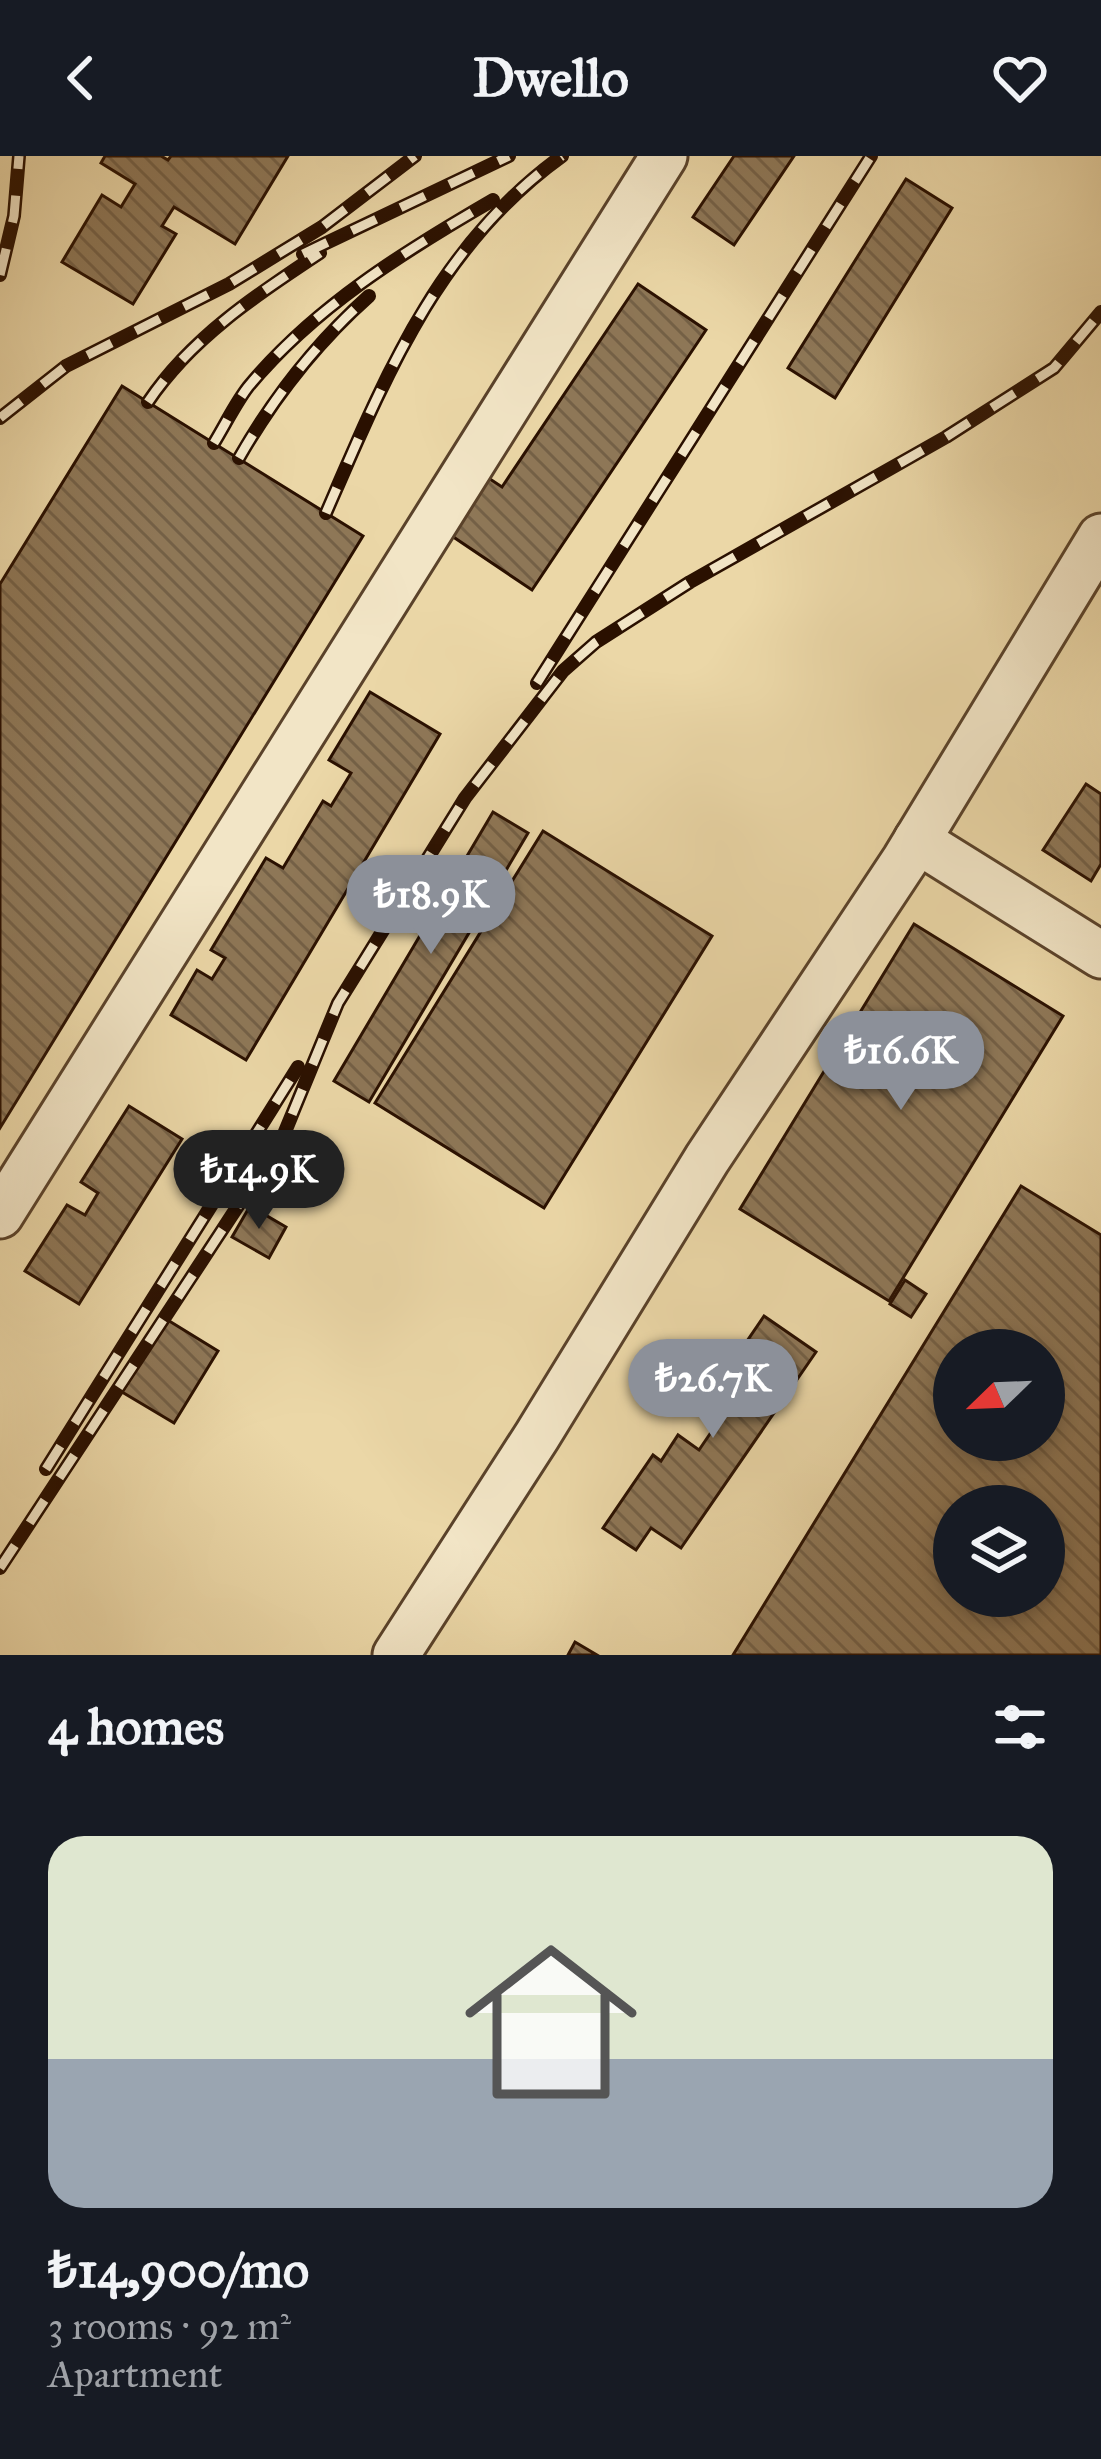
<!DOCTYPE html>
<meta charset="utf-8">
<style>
body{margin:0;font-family:"IM FELL Great Primer",serif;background:#242831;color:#f1f3f6;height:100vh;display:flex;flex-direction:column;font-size:45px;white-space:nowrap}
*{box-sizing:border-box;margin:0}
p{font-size:39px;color:#9ea1a6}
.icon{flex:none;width:66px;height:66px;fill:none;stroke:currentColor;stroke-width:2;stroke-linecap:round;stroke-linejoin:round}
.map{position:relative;height:1499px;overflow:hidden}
.drawer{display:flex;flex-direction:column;background:#171b24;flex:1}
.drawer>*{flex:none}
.needle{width:78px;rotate:247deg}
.controls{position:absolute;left:933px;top:1173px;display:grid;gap:24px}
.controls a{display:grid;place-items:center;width:132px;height:132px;border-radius:50%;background:#171b24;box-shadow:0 6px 18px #0003;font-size:60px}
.price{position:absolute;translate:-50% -102px;padding:0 27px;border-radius:42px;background:#8c9099;color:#fff;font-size:39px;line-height:78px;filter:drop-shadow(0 3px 6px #0008)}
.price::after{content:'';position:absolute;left:50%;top:72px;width:36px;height:27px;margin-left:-18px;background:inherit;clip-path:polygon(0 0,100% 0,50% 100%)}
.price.on{background:#222;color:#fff}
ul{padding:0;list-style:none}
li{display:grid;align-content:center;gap:24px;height:636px;padding:0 48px}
li span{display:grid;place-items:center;height:372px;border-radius:36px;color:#555}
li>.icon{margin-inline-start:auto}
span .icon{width:216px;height:216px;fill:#fffc;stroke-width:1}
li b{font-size:51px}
h2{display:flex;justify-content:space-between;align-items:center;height:144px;padding:0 48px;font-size:51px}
header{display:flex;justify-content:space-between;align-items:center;height:156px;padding:0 48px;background:#171b24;font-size:54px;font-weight:700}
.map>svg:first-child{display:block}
</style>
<header><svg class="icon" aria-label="back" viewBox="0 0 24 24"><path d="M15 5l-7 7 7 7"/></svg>Dwello<svg class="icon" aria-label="heart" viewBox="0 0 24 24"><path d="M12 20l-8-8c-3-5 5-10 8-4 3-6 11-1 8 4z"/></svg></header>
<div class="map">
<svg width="1101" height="1499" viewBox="0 0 1101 1499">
<defs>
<pattern id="building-back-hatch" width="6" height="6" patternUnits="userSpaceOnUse" patternTransform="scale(3)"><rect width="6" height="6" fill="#8e7757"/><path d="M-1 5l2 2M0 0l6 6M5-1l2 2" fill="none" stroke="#746046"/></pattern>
</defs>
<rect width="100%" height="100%" fill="#ebd7a7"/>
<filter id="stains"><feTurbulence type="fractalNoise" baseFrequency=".00167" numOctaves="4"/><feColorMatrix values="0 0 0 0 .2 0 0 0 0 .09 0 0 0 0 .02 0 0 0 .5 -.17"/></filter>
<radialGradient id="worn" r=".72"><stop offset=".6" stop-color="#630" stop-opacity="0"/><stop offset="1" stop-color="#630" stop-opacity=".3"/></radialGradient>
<g fill="url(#building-back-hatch)" stroke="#2a1000" stroke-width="3" fill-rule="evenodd">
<polygon points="105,0 161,0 168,4 171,0 288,0 235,88 174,51 162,70 176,78 133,148 62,106 102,39 121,51 135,28 101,7"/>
<polygon points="734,0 794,0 734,89 693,61"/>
<polygon points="906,23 952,52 835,242 788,212"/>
<polygon points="638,128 706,174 532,434 443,374 481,317 502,331"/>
<polygon points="122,230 363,380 0,972 0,428"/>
<polygon points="370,536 440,578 246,904 171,859 197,814 212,823 225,802 211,794 266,702 283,712 323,645 331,650 351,617 329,604"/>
<polygon points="1086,628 1101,638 1101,708 1091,725 1043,694"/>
<polygon points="493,656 528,677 369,946 334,925"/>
<polygon points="543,675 712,780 544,1052 375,947"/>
<polygon points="914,768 1063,860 889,1145 740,1053"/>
<polygon points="129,950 182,983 79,1148 25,1115 67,1049 85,1059 98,1037 81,1026"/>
<path d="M1021,1030L1101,1079V1499H733ZM954,1194H1044V1284H954ZM954,1350H1044V1440H954Z"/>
<polygon points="250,1050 286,1071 269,1102 232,1081"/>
<polygon points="905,1124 926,1138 911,1161 890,1148"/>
<polygon points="764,1160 816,1196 681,1392 651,1372 636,1394 603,1372 653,1299 661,1305 678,1279 699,1294 718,1266 700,1254"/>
<polygon points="166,1163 218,1195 174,1267 122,1236"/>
<polygon points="575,1486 597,1499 568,1499"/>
</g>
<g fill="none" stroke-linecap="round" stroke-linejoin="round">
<g stroke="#5a422a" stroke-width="51">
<g id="minor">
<polyline points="917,684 1101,799"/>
<polyline points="0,1059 664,0"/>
<polyline points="396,1499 537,1280 707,1003 905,704 1101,381"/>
</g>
</g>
<use href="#minor" stroke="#f2e5c6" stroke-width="45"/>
<g stroke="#2a1000" stroke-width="14">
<g id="rail">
<polyline points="303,98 509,0"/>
<polyline points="0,119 14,60 19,0"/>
<path d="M148,246C191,182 256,139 320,97"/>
<polyline points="0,262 66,210 229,128 322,71 415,0"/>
<path d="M214,287C225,269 235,248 248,231C314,151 405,95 493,44"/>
<path d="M239,302C274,241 315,188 369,140"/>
<path d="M326,357C385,221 438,89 562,0"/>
<polyline points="537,527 871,0"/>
<polyline points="46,1313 298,911"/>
<polyline points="0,1412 282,983 338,847 465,642 563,515 596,486 690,426 946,281 1054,212 1101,156"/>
</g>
</g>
<use href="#rail" stroke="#f2e5c6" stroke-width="9" stroke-dasharray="27" stroke-linecap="butt"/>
</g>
<rect width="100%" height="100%" filter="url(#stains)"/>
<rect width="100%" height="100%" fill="url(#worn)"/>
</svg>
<div class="controls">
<a><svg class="needle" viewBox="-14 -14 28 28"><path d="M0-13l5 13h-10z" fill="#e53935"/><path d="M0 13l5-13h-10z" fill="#9ea1a6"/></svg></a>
<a><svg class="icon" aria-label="layers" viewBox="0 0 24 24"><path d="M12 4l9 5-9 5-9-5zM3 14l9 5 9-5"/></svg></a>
</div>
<b class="price" style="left:431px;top:801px">₺18.9K</b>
<b class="price" style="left:901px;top:957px">₺16.6K</b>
<b class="price on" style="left:259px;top:1076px">₺14.9K</b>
<b class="price" style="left:713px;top:1285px">₺26.7K</b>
</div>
<section class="drawer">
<h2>4 homes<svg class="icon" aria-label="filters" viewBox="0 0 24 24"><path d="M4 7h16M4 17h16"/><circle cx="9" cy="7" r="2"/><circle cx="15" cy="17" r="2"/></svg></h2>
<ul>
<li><span style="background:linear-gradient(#dfe7d0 60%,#9aa5b1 0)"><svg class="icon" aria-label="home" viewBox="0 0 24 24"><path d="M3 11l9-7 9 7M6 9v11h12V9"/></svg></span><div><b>₺14,900/mo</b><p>3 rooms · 92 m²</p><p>Apartment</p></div></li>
</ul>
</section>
